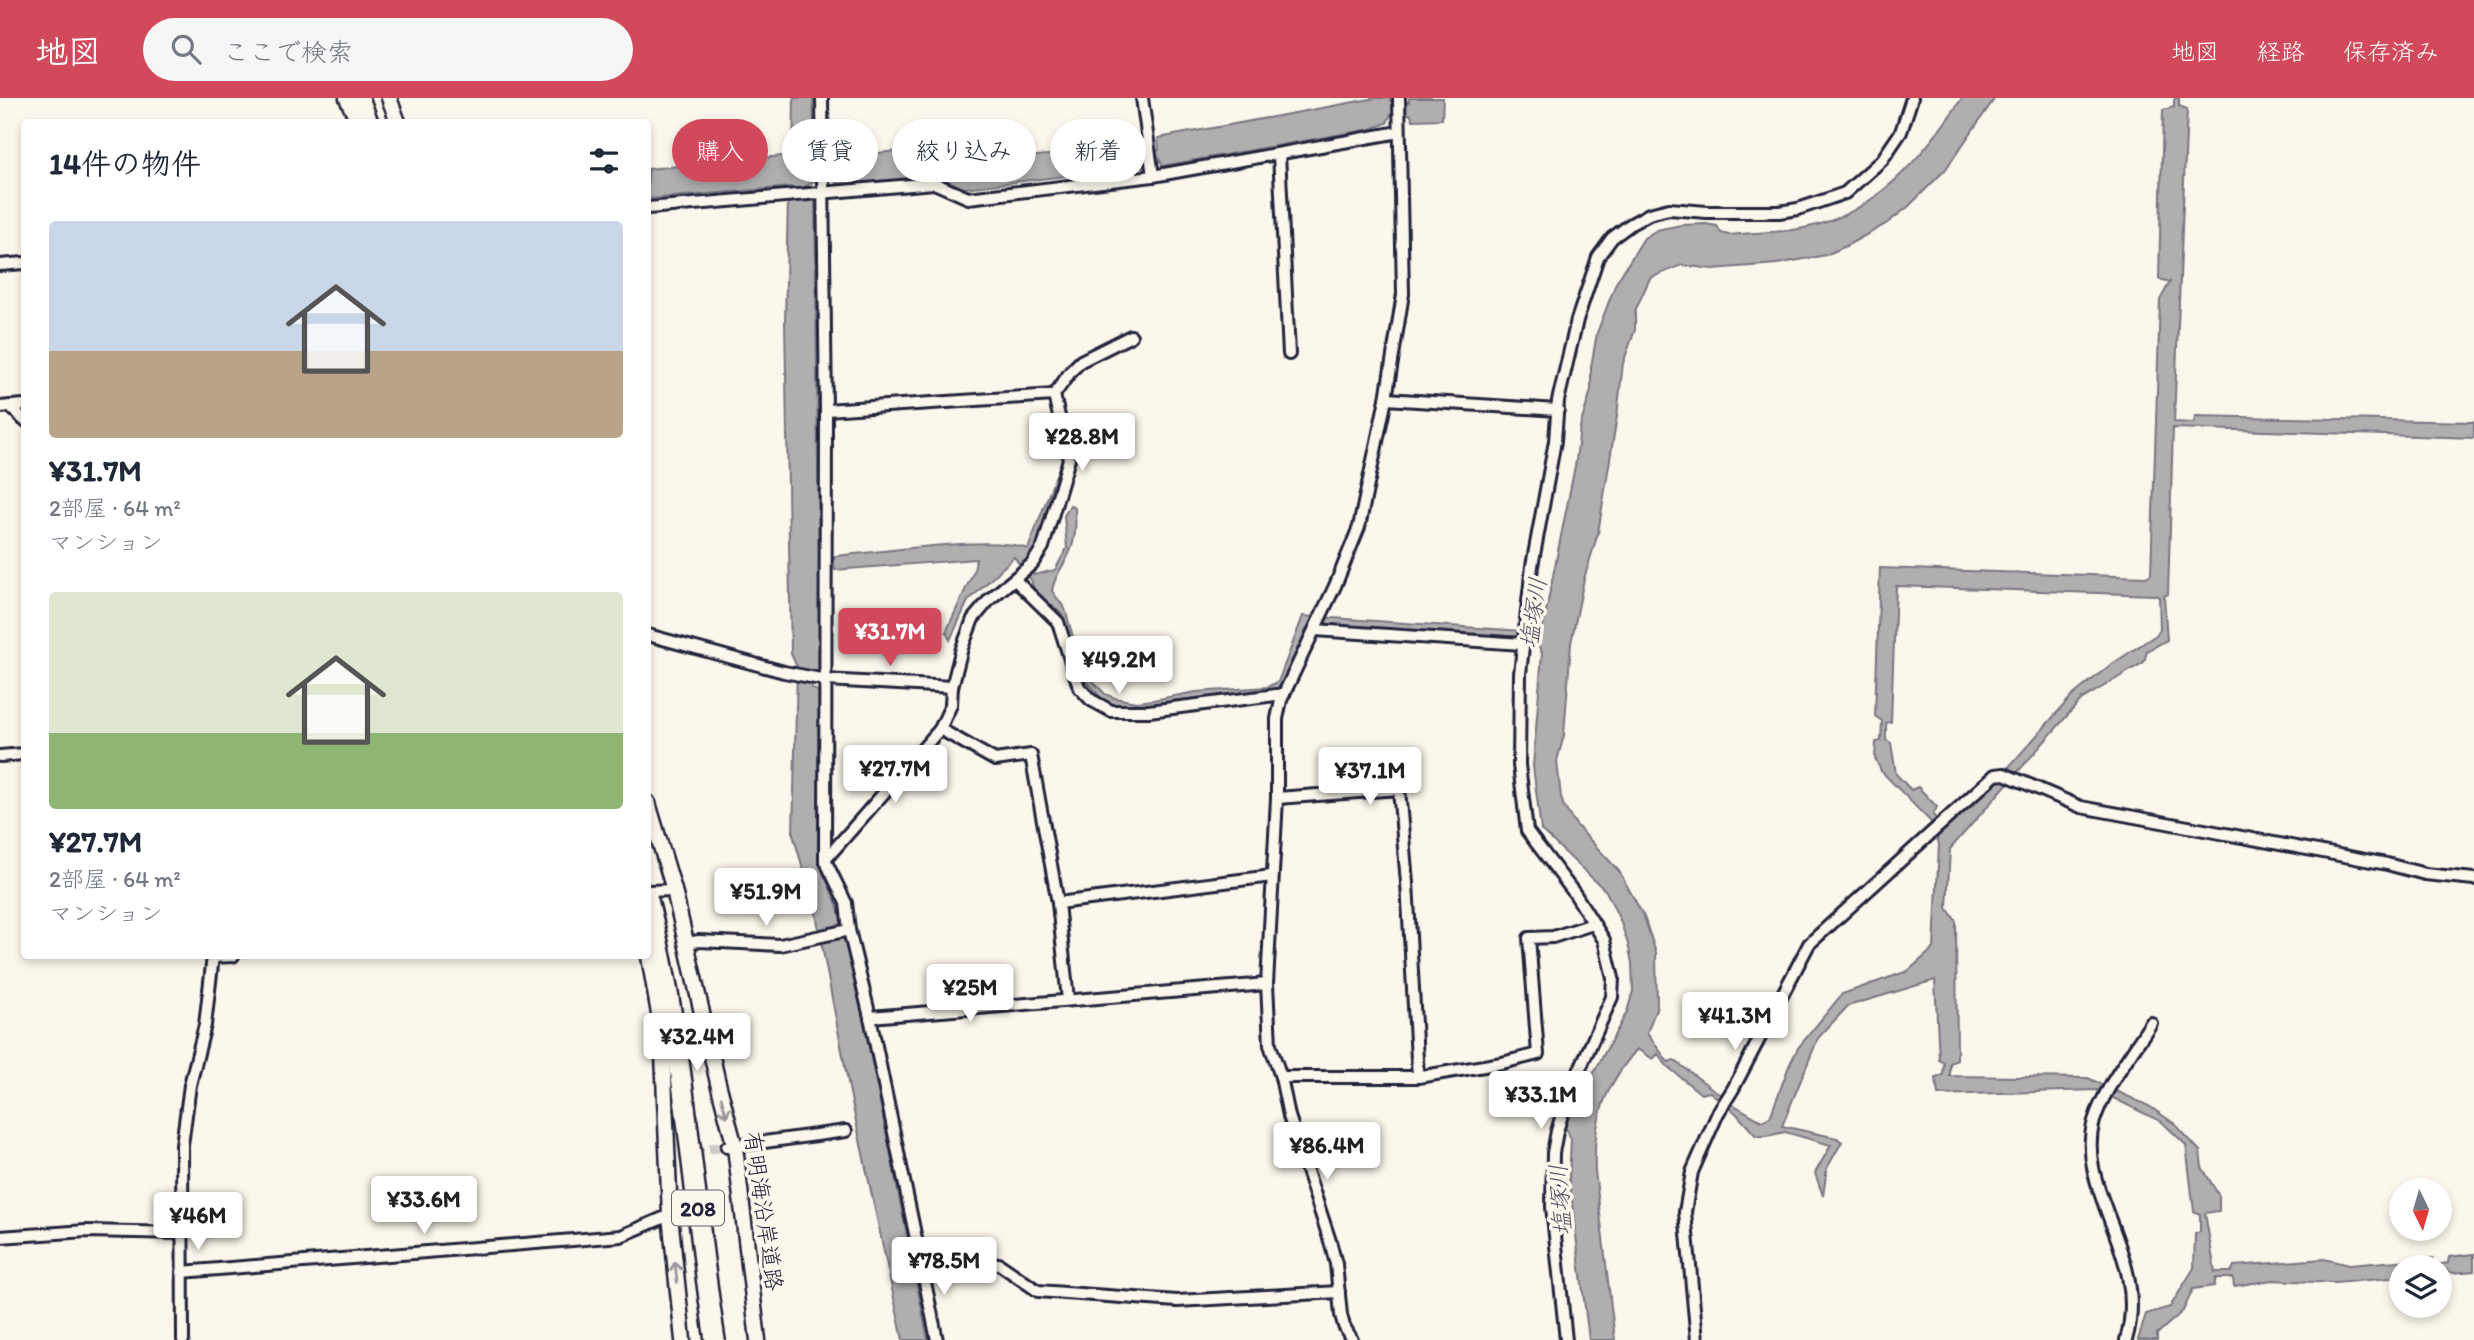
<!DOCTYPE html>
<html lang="ja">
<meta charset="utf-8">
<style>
body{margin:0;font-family:Itim,"Klee One",sans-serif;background:#f6f6f7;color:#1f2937;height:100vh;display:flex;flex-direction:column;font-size:26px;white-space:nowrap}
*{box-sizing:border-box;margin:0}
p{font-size:23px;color:#747a83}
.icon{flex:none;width:38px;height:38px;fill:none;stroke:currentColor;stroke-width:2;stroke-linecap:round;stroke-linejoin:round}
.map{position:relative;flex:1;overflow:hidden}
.drawer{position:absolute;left:21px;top:21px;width:630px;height:840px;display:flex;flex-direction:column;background:#fff;border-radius:7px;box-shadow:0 4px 10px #0003}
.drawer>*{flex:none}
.hud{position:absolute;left:672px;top:21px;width:665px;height:63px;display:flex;gap:14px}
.needle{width:46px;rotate:175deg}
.fabs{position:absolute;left:2389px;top:1080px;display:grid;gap:14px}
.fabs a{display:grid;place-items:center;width:63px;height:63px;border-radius:50%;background:#fff;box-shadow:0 4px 10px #0003;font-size:35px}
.price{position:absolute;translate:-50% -60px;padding:0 16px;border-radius:7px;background:#fff;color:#222;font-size:23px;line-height:46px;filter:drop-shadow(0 2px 4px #0008)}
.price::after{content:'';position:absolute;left:50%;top:42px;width:21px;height:16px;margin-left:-10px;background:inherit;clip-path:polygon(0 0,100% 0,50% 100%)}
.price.current{background:#d1495b;color:#fff}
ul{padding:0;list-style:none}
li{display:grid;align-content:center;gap:14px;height:371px;padding:0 28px}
li span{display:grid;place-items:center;height:217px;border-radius:7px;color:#555}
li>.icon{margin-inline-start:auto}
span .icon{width:126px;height:126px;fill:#fffc;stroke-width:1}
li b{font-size:30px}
h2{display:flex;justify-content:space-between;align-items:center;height:84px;padding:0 28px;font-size:30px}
.tag{padding:0 24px;border-radius:32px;background:#fff;box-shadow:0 4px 10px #0003;font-size:24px;line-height:63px}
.tag.current{background:#d1495b;color:#fff}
header{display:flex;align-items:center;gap:42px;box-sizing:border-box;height:98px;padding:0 35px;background:#d1495b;color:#fff}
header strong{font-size:33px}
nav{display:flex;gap:38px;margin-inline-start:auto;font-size:24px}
.search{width:490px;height:63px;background:#f6f6f7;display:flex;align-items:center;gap:18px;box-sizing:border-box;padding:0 24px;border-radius:38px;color:#747a83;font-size:26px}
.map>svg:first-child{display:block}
</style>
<header>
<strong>地図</strong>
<div class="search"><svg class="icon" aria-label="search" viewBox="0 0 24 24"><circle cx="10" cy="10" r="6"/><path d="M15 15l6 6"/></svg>ここで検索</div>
<nav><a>地図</a><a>経路</a><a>保存済み</a></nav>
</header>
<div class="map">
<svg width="2474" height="1242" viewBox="0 0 2474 1242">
<rect width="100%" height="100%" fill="#fbf7ec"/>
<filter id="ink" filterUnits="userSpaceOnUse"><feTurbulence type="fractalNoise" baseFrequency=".0143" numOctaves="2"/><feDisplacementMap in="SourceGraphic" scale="14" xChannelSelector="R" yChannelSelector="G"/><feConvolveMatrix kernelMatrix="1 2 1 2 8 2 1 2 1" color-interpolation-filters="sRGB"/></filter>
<g filter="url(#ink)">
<g fill="#b1aeb0" stroke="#787681" stroke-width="2" fill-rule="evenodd">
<path d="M794,0H813L816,82L803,90L804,98L815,100L819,460L834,461L835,458C876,455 995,436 1028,451L1059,369L1061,374C1052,405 1046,441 1024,465L1034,477L1055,472L1067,450L1064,418L1070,407L1075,410C1076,426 1076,441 1069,456C1063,469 1054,478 1052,493L1065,511L1083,573L1105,596L1115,600L1136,604L1153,602L1196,594L1267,589L1278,584L1303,518L1537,534L1543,528L1576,363L1580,329L1591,292V269L1597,235L1616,185L1644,140L1657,132L1681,127L1706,126L1717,128L1721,135L1729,137C1754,134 1780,135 1804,130C1876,117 1924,57 1962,0H1995L1945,72L1908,109L1886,126L1846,148L1826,157L1777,166L1712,171L1682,167L1650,180L1635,213V232L1623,265L1617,318L1598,435L1584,481L1571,545L1564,637L1557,663L1561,699L1564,709L1577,728L1619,773L1644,819L1656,855L1657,908L1647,935L1668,964L1674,962L1734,1007L1762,1023L1770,1019L1789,968L1798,950L1842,896L1908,873L1934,850L1939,746L1931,724L1881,673L1875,660L1876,644L1881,643L1882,623L1875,618L1880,470L2146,479L2151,476L2160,202L2170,184L2159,181L2163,12L2174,9V0H2179V8L2187,11L2174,324L2194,325L2195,318L2474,324V340L2173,330L2168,496L2164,498L2167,542L2147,553L2144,564L2081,602L1950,751L1947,810L1956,823L1957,962L1950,965V978L2088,980L2149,1008L2175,1026L2200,1053L2202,1069L2219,1098V1113L2205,1115L2215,1174H2231L2234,1168L2324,1161L2349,1167L2433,1160L2435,1167L2448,1165L2449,1159L2474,1156V1173L2453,1175L2440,1169H2401V1179L2335,1185L2272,1182L2234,1188L2233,1180H2216L2214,1188L2193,1191L2183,1213L2157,1236V1242H2138L2146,1216L2170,1209L2194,1170L2195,1136L2200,1134V1116L2194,1113L2186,1047L2162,1024L2097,992L1938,997L1936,980L1943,977L1944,965L1939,962L1935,882L1848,908L1818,940L1782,1028L1837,1040L1842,1044L1827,1070L1823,1098L1815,1075L1831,1047L1785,1034L1767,1038H1756L1736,1015L1710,994L1701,996L1667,968L1658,956L1653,961L1637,951C1603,991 1593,1021 1595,1073L1615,1242H1589L1569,1081L1571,1041L1567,1032L1564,1029L1627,914L1633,893L1632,865L1628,846L1620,822L1606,793L1541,732L1533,668L1542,555L1536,542L1312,525L1280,591L1268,595L1177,602L1143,609L1115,607L1102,601L1081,577L1062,516L1035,495L1031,482L1014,459L968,503L950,542L946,534L974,473L976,461L835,472L834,466H820L819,573L812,574V590L819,594V765L837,806L848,845L928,1242H903L851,1000L816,816L793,736L797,569L791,556L785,223L788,102L793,101L791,89L648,101V71L793,57ZM1896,488L2155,497L2159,499L2160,531L2156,537L2109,568L2071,599L1991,689L1945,730L1933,717L1937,709L1918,689L1911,692L1896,676L1891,645L1886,642V625L1891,624Z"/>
<polygon points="1376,0 1389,0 1391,4 1409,4 1409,0 1443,0 1442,21 1413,22 1410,16 1391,16 1387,25 1371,31 1162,68 1159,59 1145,62 1143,69 964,90 942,81 841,87 830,80 831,60 945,48 948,67 1076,54 1079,60 1140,56 1159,52 1158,40"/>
</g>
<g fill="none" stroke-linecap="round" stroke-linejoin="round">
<polyline stroke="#d0ccc9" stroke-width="10" stroke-dasharray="10 5" stroke-linecap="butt" points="679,1053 727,1049"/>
<g stroke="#22223b" stroke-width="16">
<g id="minor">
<polyline points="822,0 826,312 825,762 846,805 849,832 870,919 937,1242"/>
<polyline points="1142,0 1153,78"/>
<polyline points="1279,56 1289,256"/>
<polyline points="648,110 934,85 968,100 1153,78 1399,34"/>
<polyline points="0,167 24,165"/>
<polyline points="1386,301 1558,312"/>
<polyline points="10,308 24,322"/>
<polyline points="0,309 24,307"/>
<polyline points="826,312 1054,297"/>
<polyline points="1015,482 1058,524 1079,589 1091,602 1111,613 1149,613 1284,596"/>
<polyline points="1315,532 1522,546"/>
<polyline points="648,537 784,574 826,582 952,589"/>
<polyline points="940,631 995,662 1031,657 1058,805 1068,902"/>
<polyline points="0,658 24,656"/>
<polyline points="1277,700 1399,691 1407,785 1418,979"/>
<polyline points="825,762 940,631 951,607 952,589 962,550 973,521 990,501 1032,466 1043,449 1069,361 1054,297 1071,273 1081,263 1131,238"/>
<polyline points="648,793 674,792"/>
<polyline points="1058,805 1272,778"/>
<polyline points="686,845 699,843 780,847 849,832"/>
<polyline points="213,859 233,858"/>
<polyline points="870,919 1267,886"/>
<polyline points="1281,979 1418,979 1502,965 1538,956 1529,840 1553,839 1593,826"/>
<polyline points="727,1049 846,1033"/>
<polyline points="0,1139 86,1133 182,1135"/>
<polyline points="920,1162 999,1166 1038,1193 1177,1203 1339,1194"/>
<polyline points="182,1174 621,1138 670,1117"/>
<polyline points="183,1242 182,1047 190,987 205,927 213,858"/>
<polyline points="1352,1242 1344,1228 1341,1217 1336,1166 1330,1143 1289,1018 1281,979 1270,947 1267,886 1277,700 1277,621 1281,602 1335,488 1359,429 1386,301 1403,196 1399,0"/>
<polyline points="1566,1242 1552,1109 1553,1055 1557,1033 1567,1000 1612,899 1613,880 1604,842 1575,796 1527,733 1519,667 1520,576 1532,468 1555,343 1558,303 1577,222 1598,159 1612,140 1631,126 1649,116 1669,111 1707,114 1779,114 1798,111 1845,95 1882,62 1901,34 1912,0"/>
<polyline points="1697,1242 1685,1114 1692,1074 1718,1015 1733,991 1809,846 1995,677 2004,676 2081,709 2387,766 2425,776 2474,781"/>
<path d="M2126,1242C2151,1158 2074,1092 2094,1023C2104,990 2133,954 2151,925"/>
</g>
</g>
<g stroke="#22223b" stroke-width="19">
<g id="secondary">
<polyline points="347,0 358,24"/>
<polyline points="389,0 398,24"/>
<polyline points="648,705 674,792 718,985 735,1049 758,1242"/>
<polyline points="648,853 662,933 670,1117 683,1242"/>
</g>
</g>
<g stroke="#22223b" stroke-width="24">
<g id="motorway">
<polyline points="359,0 368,24"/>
<path d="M648,802C685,946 692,1095 715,1242"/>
</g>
</g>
<use href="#minor" stroke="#fbf7ec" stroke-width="10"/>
<use href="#secondary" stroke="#fbf7ec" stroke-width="14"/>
<use href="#motorway" stroke="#fbf7ec" stroke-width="19"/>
</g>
<defs><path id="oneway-shaft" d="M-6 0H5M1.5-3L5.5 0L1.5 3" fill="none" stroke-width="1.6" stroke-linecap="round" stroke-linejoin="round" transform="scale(1.75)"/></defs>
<g stroke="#99979c">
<use href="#oneway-shaft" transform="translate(724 1009) rotate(74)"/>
<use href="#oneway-shaft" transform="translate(676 1174) rotate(-96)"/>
</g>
</g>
<g text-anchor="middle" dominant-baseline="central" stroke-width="7" stroke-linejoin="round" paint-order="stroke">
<rect fill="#fbf7ec" stroke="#636270" stroke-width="2" x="672" y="1092.5" width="52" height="35" rx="5"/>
<g font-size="21" font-weight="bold" fill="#22223b">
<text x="698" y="1110">208</text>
</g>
<g font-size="23" fill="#22223b" stroke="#fbf7ec">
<text transform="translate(764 1113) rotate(82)">有明海沿岸道路</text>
</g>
<g font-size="24" font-style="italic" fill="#545364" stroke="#fbf7ec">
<text transform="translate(1533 515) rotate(-82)">塩塚川</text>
<text transform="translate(1560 1102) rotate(-94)">塩塚川</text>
</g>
</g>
</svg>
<div class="fabs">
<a><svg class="needle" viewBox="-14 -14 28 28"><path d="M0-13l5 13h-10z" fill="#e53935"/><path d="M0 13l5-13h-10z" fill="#747a83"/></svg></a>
<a><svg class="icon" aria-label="layers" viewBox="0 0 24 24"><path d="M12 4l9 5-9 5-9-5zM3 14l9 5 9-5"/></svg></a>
</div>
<b class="price" style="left:1082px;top:375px">¥28.8M</b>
<b class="price current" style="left:890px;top:570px">¥31.7M</b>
<b class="price" style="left:1119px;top:598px">¥49.2M</b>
<b class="price" style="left:895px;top:707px">¥27.7M</b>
<b class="price" style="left:1370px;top:709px">¥37.1M</b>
<b class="price" style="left:766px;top:830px">¥51.9M</b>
<b class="price" style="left:970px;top:926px">¥25M</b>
<b class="price" style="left:1735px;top:954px">¥41.3M</b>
<b class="price" style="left:697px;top:975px">¥32.4M</b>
<b class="price" style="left:1541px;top:1033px">¥33.1M</b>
<b class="price" style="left:1327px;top:1084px">¥86.4M</b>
<b class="price" style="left:424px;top:1138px">¥33.6M</b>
<b class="price" style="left:198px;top:1154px">¥46M</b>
<b class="price" style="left:944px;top:1199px">¥78.5M</b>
<div class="hud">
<a class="tag current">購入</a>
<a class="tag">賃貸</a>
<a class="tag">絞り込み</a>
<a class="tag">新着</a>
</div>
<section class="drawer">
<h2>14件の物件<svg class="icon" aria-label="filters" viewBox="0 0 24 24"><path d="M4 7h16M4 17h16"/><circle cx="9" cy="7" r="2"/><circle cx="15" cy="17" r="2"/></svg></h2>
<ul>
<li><span style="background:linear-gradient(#c9d6e8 60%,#b9a48a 0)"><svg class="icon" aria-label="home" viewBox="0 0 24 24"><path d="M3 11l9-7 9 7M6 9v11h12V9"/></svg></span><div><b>¥31.7M</b><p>2部屋 · 64 m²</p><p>マンション</p></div></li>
<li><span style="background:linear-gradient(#dfe7d0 65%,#8fb573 0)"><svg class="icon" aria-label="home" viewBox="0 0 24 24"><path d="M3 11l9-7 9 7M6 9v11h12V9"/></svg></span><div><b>¥27.7M</b><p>2部屋 · 64 m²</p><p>マンション</p></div></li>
</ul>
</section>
</div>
